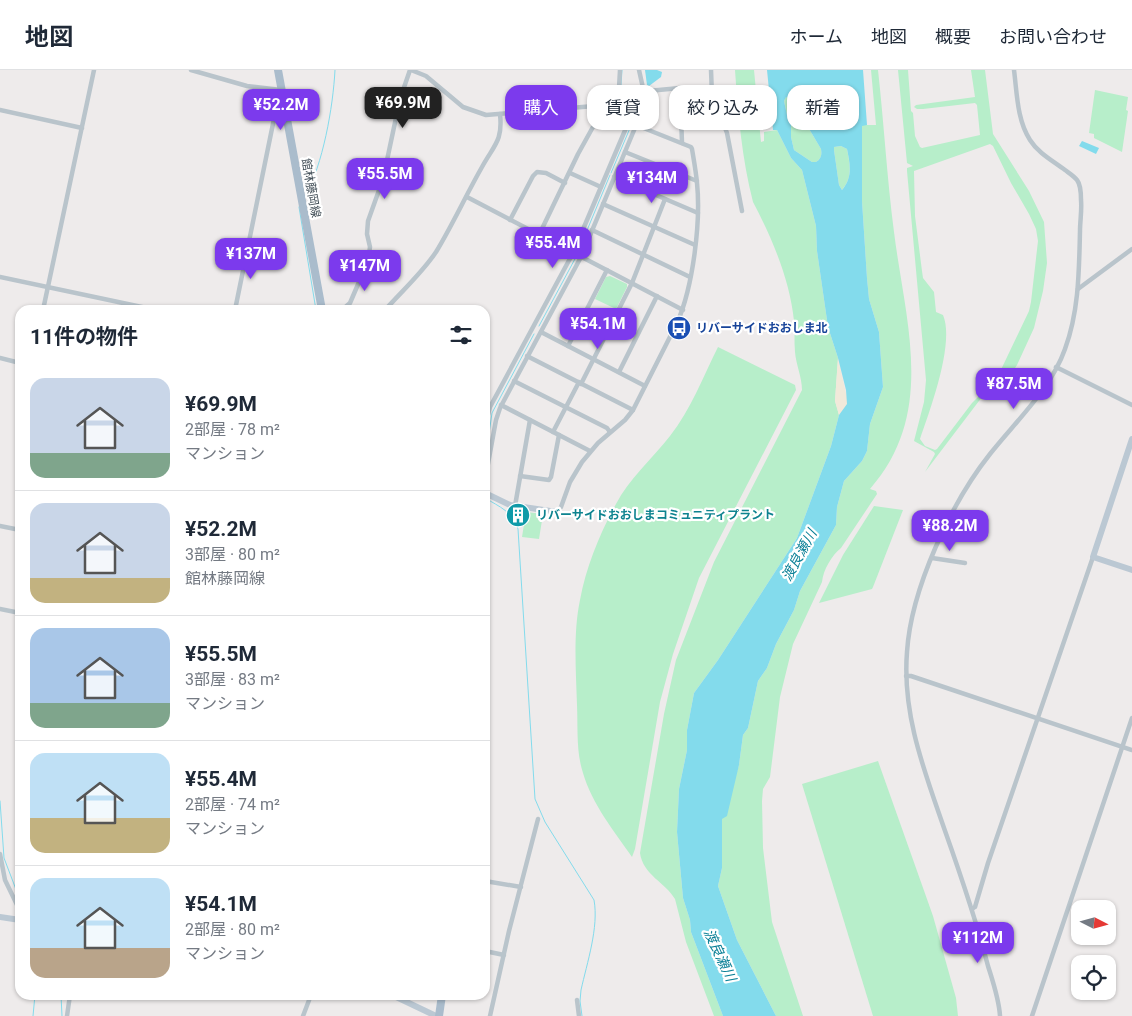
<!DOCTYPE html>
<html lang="ja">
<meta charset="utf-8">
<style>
body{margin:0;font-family:Roboto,"Noto Sans JP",sans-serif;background:#f2f2f3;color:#1f2937;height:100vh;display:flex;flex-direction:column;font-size:19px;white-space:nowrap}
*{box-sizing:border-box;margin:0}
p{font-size:16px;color:#747a83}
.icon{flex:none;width:28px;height:28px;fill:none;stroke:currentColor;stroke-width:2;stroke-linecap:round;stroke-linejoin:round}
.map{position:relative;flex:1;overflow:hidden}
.drawer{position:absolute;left:15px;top:235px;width:475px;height:695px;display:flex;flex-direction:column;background:#fff;border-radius:15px;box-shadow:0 1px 4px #0004}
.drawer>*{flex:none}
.guide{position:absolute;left:505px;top:15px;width:475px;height:45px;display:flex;gap:10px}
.needle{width:32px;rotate:96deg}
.buttons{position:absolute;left:1071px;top:830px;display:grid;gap:10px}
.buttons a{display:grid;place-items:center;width:45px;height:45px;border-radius:10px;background:#fff;box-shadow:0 1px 4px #0004;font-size:25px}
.price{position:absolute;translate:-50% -42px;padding:0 11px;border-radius:10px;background:#7c3aed;color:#fff;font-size:16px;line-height:32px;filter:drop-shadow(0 1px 2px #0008)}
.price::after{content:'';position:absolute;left:50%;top:30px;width:15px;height:11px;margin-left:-8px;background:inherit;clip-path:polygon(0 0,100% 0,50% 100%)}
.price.selected{background:#222;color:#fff}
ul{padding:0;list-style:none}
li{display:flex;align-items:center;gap:15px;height:125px;padding:0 15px}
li+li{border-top:1px solid #e0e1e3}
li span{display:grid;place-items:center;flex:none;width:140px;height:100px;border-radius:15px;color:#555}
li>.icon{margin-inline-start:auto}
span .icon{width:60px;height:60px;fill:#fffc;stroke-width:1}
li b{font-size:21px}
h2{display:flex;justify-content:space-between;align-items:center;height:60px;padding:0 15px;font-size:21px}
.tag{padding:0 18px;border-radius:15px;background:#fff;box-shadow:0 1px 4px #0004;font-size:18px;line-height:45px}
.tag.selected{background:#7c3aed;color:#fff}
header{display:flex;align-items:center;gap:30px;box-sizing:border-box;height:70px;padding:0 25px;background:#fff;border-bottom:1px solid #e0e1e3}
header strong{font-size:24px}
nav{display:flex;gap:28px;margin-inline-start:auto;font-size:18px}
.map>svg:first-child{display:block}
</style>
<header>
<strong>地図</strong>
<nav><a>ホーム</a><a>地図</a><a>概要</a><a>お問い合わせ</a></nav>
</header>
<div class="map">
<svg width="1132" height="946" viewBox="0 0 1132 946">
<rect width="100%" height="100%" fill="#eeebeb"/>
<g fill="#b7eeca" fill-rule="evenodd">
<path d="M735,0H754L761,72L764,71V62L777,60L791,88L802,100L816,156L817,181L828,257L838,288L835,331L839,345L831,376L797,468L718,590L694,623L687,660V680L679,719L677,762L683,828L690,850L691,862L723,946H714L686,872L675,829C665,812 643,805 640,783L664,644L676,590L714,492L802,320C802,307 796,295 795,282C794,272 795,261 794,251C790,210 772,168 753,132C742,89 738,44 735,0Z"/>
<path d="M871,0H878C884,54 887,108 894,162C905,251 937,343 870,419L876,421L877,424L841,478C832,485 823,500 822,512L793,574L780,627L770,707L763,719L762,731L763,778L772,852L803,946H776L737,870L718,816L722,798V749L739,695L743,665L748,658L758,611L767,598L776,574L794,540L800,521L836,455L837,437L844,411L862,391L867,381L870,354L883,317L879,262L869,229L867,208L862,131V55H876Z"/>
<path d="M898,0H908L911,41L913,43L915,66L920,77L922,78L980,65L977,35L975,33L923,39H917L914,37L916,35L975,27L971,0H985L993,64L1029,121L1044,152L1047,193L1043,221L1034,258L1017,295L1005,313L982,327L925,402L935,384L934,382L914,371L924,332L926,310L907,101V98L913,96L907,93ZM990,74L993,76L1011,113L1029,144L1036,159L1038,171L1031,232L1029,241L997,308L972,333L937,379L935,380L925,376L920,369C930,340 955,273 943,245L936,242L934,222L923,208L922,201L915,146L914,101Z"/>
<polygon points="1095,20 1128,27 1126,40 1128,41 1122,82 1094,68 1094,64 1089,63"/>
<path d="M786,26L800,36L802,47L821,79C822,85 821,89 816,92H812L794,80L791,67V53L788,50L784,31Z"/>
<path d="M841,76L847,79C850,95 853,107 842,120L839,115L834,80V77Z"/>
<polygon points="610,206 627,214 627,217 616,239 595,229 606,207"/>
<path d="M718,277L795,315L796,320L699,508L673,584L660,632L635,779L632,787C614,761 592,734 583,703C576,682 578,657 577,635C576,601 573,563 580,530C586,497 600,463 616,434C629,409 652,389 670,366C691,339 703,307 718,277Z"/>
<polygon points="874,436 903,440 873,517 872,519 819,533 843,485"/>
<polygon points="526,442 543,444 539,469 522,467"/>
<polygon points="878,691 933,846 956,928 958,946 873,946 802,714"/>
</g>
<polygon fill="#f1e9da" points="838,288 847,328 847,335 839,345 835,331"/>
<g fill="#83dbec" fill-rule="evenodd">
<polygon points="645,0 657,0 662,2 661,7 649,16 647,15"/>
<path d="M767,0H863L867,55L862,56V131L867,208L869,229L879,262L883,317L870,354L867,381L862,391L844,411L837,437L836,455L800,521L794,540L776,574L767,598L758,611L748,658L743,665L739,695L727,746L722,749V798L718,816L737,870L776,946H723L691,862L690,850L683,828L677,762L679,719L687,680V660L694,623L718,590L797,468L831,376L839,345L847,334L846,320L838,288L828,257L817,181L816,156L802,100L791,88L777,60H773ZM786,27L800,36L802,47L821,79C822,85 821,89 816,92H812L794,80L791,67V53L788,50L784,31ZM841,76L847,79C850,94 853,107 842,120L839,115L834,80V77Z"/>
<polygon points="1082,71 1099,78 1096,84 1079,76"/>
</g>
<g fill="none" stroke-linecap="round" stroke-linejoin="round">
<g stroke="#83dbec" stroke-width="1">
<polyline points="622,0 620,30 622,34 630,39"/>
<polyline points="634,49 646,21"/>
<polyline points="611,103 633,51"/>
<path d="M305,127C323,94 333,38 335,0"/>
<polyline points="299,137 316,240"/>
<polyline points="578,182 610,105"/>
<polyline points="539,256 576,187"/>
<polyline points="485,391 492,343 534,264"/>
<path d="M485,428C500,437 513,442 518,459L535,729L545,752L594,830C599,857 587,893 581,920L580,931L582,946"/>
<polyline points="0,731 4,788 20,830"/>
<polyline points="61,925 62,946"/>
<polyline points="33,946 35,925"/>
</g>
<g stroke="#b9c4cb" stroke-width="4.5">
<polyline points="191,0 247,16 281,20 276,39 235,240"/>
<polyline points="411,0 426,6 463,37 486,45 606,35"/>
<polyline points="711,0 712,25 727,63 742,141"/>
<polyline points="648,21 680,18 682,73"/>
<polyline points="618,36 620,0"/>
<polyline points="0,40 82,58"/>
<polyline points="625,82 697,111"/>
<polyline points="570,103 601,117"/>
<polyline points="614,107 698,143"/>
<polyline points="467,127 683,240"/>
<polyline points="603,134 695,175"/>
<polyline points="510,150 533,106 537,102 546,103 565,113"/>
<polyline points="592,160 690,207"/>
<polyline points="539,165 578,84 604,37 606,35 618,36 632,42"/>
<polyline points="0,207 156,240"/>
<polyline points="1078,219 1132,179"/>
<polyline points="43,240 94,0"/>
<polyline points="342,240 350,233 368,191 370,177 367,164 368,151 383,109 400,29 410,0"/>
<path d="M385,240C402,221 422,203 436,182C453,154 466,125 482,97C494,75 503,71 500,44"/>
<polyline points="541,262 645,316"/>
<polyline points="568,276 607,200"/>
<polyline points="527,286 633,340"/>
<polyline points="0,288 20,293"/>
<polyline points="1056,297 1132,335"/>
<polyline points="619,302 657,226"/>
<polyline points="514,311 607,358 610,362"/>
<polyline points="581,314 632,213 665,129"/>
<polyline points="501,335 590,381"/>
<polyline points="485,356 490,337 573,183 643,18 639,0"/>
<polyline points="553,362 579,312"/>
<polyline points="520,406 549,410 551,407 559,365"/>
<polyline points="485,410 496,350 500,338 581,187 650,22"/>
<polyline points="515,436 530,350"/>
<path d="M557,442L561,437L570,412L582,392L598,373L625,350L633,340L677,253C693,217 701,152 697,113C696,102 694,91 692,79L691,77L636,55"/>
<polyline points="0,456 20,460"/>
<polyline points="932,488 965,493"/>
<polyline points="0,539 20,543"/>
<polyline points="906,606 911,606 1132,680"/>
<polyline points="0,784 5,810 20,841"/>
<polyline points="485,811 521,817"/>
<polyline points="972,839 975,837 988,793 1093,487"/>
<polyline points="485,881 504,885"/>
<polyline points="577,930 579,946"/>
<polyline points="67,946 70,925"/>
<polyline points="303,946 311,925"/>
<polyline points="490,946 509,861 538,749"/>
<path d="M1000,946C999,929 993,912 988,896C976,849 960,803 944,758C924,700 902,644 907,582C911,519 951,433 990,384C1016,351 1051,319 1065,279C1079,241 1079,201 1080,161C1080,151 1082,140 1081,130C1081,124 1081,115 1077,110C1074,106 1069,103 1065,100C1053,91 1038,83 1030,70C1017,50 1017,23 1014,0"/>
<polyline points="1032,946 1132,648"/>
</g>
<g stroke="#bbc8d3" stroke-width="6">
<polyline points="1132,369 1093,487 1132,500"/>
<polyline points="485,423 510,435 557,442"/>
<polyline points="0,847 20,850"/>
<polyline points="392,925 436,946"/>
</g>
<g stroke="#aabccc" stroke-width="8">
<polyline points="278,0 322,240"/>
<polyline points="439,946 442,925"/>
</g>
</g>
<defs>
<g id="bus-disc" transform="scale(1.25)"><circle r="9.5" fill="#1a4fb4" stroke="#fff"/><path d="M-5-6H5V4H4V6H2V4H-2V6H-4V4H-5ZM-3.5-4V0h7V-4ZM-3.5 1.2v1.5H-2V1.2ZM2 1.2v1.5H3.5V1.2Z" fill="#fff"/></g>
<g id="building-disc" transform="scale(1.25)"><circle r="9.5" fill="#0f9aa8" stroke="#fff"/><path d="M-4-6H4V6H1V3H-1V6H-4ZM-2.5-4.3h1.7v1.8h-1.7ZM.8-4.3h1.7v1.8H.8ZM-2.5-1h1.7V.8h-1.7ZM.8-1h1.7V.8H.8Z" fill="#fff"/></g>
</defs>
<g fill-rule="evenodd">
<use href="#bus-disc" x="679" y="258"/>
<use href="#building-disc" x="518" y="445"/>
</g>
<g text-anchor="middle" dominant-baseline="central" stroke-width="4.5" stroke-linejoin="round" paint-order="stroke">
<g font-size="12" fill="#445059" stroke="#fff">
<text transform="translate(311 118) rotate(80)">館林藤岡線</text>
</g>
<g font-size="12" font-weight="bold" fill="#164399" stroke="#fff" text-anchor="start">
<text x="696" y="258">リバーサイドおおしま北</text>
</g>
<g font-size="12" font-weight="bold" fill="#0d838f" stroke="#fff" text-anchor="start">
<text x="536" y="445">リバーサイドおおしまコミュニティプラント</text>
</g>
<g font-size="14" font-style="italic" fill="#0b8097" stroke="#fff">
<text transform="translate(799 485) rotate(-61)">渡良瀬川</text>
<text transform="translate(720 885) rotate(65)">渡良瀬川</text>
</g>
</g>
</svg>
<div class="buttons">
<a><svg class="needle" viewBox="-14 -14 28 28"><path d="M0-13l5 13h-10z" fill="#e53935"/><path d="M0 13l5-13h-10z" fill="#747a83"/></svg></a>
<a><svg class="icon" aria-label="locate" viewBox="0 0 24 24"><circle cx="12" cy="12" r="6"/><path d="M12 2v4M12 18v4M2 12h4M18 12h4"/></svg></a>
</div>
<b class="price selected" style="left:403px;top:59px">¥69.9M</b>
<b class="price" style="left:281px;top:61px">¥52.2M</b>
<b class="price" style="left:385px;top:130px">¥55.5M</b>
<b class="price" style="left:652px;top:134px">¥134M</b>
<b class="price" style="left:553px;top:199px">¥55.4M</b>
<b class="price" style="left:251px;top:210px">¥137M</b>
<b class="price" style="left:365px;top:222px">¥147M</b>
<b class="price" style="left:598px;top:280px">¥54.1M</b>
<b class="price" style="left:1014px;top:340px">¥87.5M</b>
<b class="price" style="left:950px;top:482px">¥88.2M</b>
<b class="price" style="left:978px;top:894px">¥112M</b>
<div class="guide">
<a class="tag selected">購入</a>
<a class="tag">賃貸</a>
<a class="tag">絞り込み</a>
<a class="tag">新着</a>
</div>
<section class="drawer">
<h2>11件の物件<svg class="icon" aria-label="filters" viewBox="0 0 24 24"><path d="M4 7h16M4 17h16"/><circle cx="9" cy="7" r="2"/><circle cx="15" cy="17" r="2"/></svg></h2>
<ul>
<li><span style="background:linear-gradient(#c9d6e8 75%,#7fa58c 0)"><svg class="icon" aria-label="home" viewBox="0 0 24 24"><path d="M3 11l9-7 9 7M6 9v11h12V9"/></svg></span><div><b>¥69.9M</b><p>2部屋 · 78 m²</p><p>マンション</p></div></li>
<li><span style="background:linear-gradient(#c9d6e8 75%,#c2b280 0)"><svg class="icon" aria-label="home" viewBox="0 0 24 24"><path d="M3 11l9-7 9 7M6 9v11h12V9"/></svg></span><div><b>¥52.2M</b><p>3部屋 · 80 m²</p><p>館林藤岡線</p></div></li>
<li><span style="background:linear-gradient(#a9c7e8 75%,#7fa58c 0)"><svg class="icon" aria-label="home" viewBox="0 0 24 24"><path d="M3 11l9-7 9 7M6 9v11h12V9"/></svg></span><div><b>¥55.5M</b><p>3部屋 · 83 m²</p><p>マンション</p></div></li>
<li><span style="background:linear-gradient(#bfe0f5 65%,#c2b280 0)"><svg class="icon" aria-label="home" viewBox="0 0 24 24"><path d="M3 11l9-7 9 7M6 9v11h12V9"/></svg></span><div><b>¥55.4M</b><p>2部屋 · 74 m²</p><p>マンション</p></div></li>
<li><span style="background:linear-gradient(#bfe0f5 70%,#b9a48a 0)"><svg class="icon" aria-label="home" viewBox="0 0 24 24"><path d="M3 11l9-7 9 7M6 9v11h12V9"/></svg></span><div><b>¥54.1M</b><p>2部屋 · 80 m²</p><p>マンション</p></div></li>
</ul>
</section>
</div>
